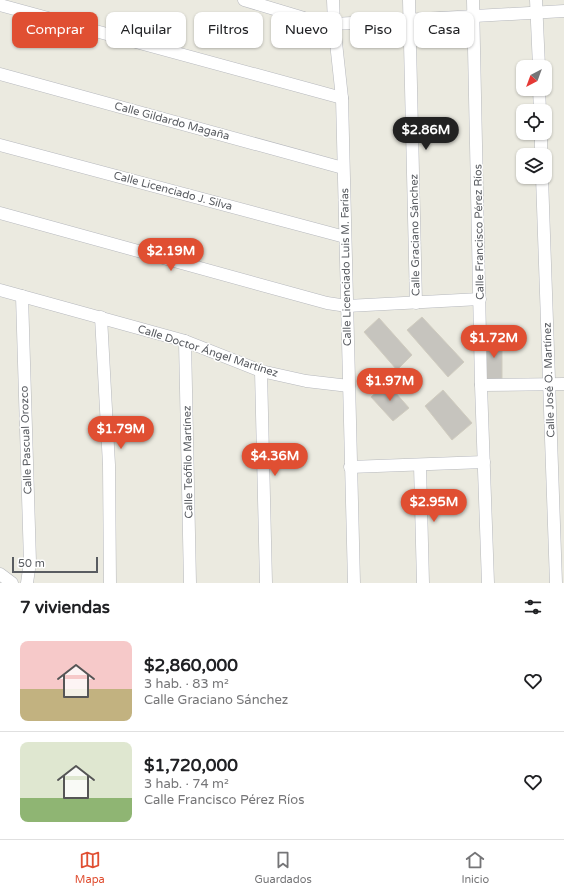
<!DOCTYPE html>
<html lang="es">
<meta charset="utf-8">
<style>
body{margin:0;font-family:"Varela Round",sans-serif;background:#f6f6f6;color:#202124;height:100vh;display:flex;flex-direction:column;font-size:15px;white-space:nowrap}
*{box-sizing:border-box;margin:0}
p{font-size:13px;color:#757577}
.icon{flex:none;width:22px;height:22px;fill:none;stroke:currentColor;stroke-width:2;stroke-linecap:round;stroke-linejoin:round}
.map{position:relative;height:583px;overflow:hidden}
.drawer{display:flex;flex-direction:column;background:#fff;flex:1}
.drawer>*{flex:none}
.top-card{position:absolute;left:12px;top:12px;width:540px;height:36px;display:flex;gap:8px}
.needle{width:26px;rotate:221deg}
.tools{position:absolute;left:516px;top:60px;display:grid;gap:8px}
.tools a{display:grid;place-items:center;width:36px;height:36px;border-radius:8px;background:#fff;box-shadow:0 1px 3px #0004;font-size:20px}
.scale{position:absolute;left:12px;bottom:10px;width:86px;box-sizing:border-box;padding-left:4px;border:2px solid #595c61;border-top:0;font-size:11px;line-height:14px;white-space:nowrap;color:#595c61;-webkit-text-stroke:3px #fff;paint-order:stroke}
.price{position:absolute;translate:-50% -34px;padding:0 9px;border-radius:14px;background:#e04f32;color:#fff;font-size:13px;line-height:26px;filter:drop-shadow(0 1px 2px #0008)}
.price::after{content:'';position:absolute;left:50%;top:24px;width:12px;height:9px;margin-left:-6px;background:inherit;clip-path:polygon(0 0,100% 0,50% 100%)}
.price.active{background:#222;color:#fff}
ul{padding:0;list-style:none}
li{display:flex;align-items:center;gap:12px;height:100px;padding:0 20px}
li+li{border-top:1px solid #e0e0e0}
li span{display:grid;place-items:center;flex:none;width:112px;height:80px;border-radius:8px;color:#555}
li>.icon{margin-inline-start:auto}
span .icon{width:48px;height:48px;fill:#fffc;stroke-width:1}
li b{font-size:17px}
h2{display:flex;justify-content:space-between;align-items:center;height:48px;padding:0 20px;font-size:17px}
.chip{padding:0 14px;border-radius:8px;background:#fff;box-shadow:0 1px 3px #0004;font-size:14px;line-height:36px}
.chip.active{background:#e04f32;color:#fff}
.menu{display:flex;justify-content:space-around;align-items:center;height:56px;border-top:1px solid #e0e0e0;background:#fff;font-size:11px;color:#757577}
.menu a{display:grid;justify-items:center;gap:2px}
.menu .active{color:#e04f32}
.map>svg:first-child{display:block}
</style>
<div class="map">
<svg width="564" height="583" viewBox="0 0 564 583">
<rect width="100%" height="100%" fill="#ebeae0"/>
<g fill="#c6c4be" stroke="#d0ccbf">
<polygon points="422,317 464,362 448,377 407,330"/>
<polygon points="379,318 412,355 397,370 364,332"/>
<polygon points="486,339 502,339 502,379 487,380"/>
<polygon points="387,383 409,408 393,421 371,397"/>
<polygon points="443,390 472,423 452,440 425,406"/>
</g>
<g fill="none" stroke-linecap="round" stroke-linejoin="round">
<g stroke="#b6b8bd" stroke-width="13">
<g id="minor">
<polyline points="244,0 304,18 334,24 564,11"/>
<polyline points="333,0 334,24 342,98 354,583"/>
<polyline points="409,0 416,303"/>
<polyline points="473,0 481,385 488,583"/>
<polyline points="536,0 539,67"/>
<polyline points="0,5 342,98"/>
<polyline points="0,74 343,168"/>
<polyline points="539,89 540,111"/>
<polyline points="541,133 541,155"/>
<polyline points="0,145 345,237"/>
<polyline points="542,177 556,583"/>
<polyline points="0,213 327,303 347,306 480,299"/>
<polyline points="0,290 185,341 261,371 306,381 349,386"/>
<polyline points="22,296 30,562 27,583"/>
<polyline points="101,317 109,465 110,583"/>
<polyline points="185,341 190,583"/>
<polyline points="261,371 266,583"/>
<polyline points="481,385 564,384"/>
<polyline points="420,465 423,583"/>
<polyline points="350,467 484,462"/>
<polyline points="0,574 12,583"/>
</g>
</g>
<use href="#minor" stroke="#fff" stroke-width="12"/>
</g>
<g text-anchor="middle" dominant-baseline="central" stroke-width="3" stroke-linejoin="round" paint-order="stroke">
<g font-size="11" fill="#595c61" stroke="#fff">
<text transform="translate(172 121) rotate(15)">Calle Gildardo Magaña</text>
<text transform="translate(173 191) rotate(15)">Calle Licenciado J. Silva</text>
<text transform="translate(479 232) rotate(-91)">Calle Francisco Pérez Ríos</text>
<text transform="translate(415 235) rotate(-91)">Calle Graciano Sánchez</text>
<text transform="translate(346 267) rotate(-91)">Calle Licenciado Luis M. Farías</text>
<text transform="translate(208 351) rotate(18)">Calle Doctor Ángel Martínez</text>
<text transform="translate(549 380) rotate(-92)">Calle José O. Martínez</text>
<text transform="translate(26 440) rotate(-92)">Calle Pascual Orozco</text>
<text transform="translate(188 462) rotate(-91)">Calle Teófilo Martínez</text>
</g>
</g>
</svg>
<div class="tools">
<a><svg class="needle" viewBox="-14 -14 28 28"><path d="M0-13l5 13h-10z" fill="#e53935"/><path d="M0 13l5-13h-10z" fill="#757577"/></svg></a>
<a><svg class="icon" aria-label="locate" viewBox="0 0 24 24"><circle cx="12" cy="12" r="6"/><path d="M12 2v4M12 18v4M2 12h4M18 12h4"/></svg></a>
<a><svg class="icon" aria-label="layers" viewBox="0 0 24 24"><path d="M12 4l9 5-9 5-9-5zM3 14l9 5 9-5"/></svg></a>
</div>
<div class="scale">50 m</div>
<b class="price active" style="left:426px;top:151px">$2.86M</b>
<b class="price" style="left:171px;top:272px">$2.19M</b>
<b class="price" style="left:494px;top:359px">$1.72M</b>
<b class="price" style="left:390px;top:402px">$1.97M</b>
<b class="price" style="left:121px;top:450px">$1.79M</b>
<b class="price" style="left:275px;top:477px">$4.36M</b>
<b class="price" style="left:434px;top:523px">$2.95M</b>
<div class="top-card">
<a class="chip active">Comprar</a>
<a class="chip">Alquilar</a>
<a class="chip">Filtros</a>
<a class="chip">Nuevo</a>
<a class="chip">Piso</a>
<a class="chip">Casa</a>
</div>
</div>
<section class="drawer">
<h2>7 viviendas<svg class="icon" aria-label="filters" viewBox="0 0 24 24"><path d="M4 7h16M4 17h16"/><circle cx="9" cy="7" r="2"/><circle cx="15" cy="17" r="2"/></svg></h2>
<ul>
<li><span style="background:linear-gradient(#f6c9c9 60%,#c2b280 0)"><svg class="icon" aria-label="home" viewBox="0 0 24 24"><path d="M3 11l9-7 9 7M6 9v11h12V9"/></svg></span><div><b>$2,860,000</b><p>3 hab. · 83 m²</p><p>Calle Graciano Sánchez</p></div><svg class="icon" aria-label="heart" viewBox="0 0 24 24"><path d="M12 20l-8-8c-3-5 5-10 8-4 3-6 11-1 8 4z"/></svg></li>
<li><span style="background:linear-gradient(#dfe7d0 70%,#8fb573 0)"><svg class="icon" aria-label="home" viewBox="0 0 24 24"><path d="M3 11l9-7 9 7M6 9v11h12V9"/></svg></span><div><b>$1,720,000</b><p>3 hab. · 74 m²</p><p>Calle Francisco Pérez Ríos</p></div><svg class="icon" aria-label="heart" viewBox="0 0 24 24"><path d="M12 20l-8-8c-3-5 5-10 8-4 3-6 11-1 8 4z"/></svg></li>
</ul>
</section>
<nav class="menu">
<a class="active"><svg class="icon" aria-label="map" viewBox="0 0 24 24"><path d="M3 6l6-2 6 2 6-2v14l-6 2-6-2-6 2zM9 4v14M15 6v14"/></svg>Mapa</a>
<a><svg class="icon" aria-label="saved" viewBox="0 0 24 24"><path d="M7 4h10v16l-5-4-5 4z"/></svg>Guardados</a>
<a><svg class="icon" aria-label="home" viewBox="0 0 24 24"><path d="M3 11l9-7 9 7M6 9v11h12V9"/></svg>Inicio</a>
</nav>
